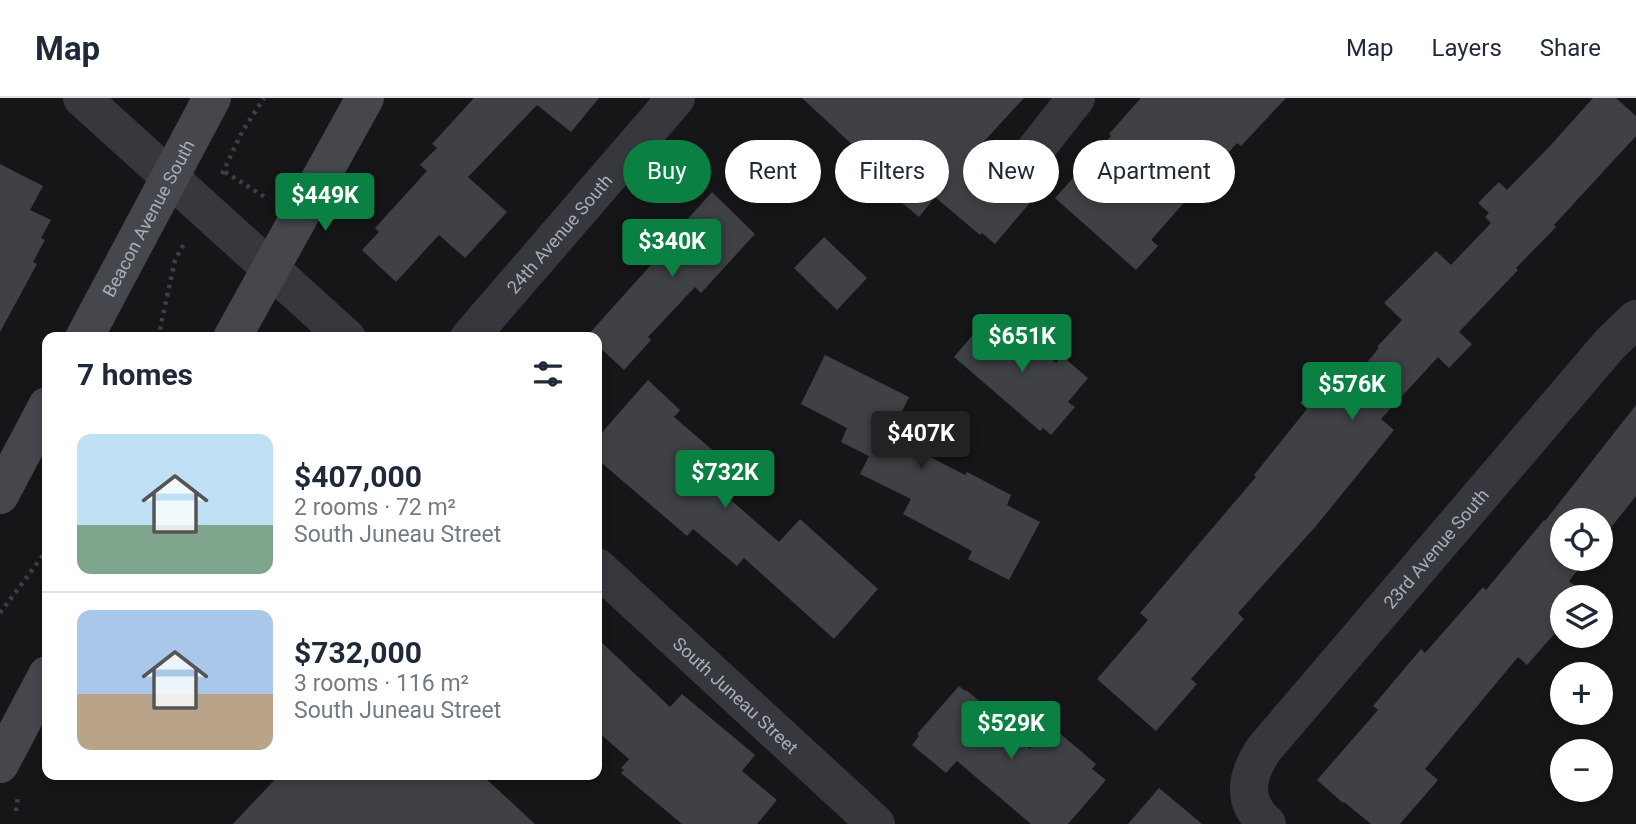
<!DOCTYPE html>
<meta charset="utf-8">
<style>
body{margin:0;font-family:Roboto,sans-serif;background:#f2f2f3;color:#1f2937;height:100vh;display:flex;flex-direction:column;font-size:26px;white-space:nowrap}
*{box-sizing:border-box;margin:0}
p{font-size:23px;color:#747a83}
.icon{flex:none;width:38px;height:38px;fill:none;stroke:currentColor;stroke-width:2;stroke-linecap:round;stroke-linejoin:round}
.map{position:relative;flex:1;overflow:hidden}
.panel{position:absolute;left:42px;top:234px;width:560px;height:448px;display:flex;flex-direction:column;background:#fff;border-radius:14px;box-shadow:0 4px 10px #0003}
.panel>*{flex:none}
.top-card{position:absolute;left:623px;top:42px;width:665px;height:63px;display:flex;gap:14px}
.tools{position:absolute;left:1550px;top:410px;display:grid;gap:14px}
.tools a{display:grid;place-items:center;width:63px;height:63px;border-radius:50%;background:#fff;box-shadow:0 4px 10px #0003;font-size:35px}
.price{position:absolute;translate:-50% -60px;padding:0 16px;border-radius:7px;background:#0b8043;color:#fff;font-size:23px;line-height:46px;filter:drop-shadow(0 2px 4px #0008)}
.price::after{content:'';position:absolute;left:50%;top:42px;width:21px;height:16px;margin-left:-10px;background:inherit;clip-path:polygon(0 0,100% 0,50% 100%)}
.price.selected{background:#222;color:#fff}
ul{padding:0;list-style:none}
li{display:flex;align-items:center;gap:21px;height:175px;padding:0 35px}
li+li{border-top:2px solid #e0e1e3}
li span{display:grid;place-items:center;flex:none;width:196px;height:140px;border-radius:14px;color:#555}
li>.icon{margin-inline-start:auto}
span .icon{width:84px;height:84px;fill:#fffc;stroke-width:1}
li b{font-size:30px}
h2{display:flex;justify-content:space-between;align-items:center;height:84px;padding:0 35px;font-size:30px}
.pill{padding:0 24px;border-radius:32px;background:#fff;box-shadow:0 4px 10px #0003;font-size:24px;line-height:63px}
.pill.selected{background:#0b8043;color:#fff}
header{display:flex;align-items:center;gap:42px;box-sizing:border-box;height:98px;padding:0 35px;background:#fff;border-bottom:2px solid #e0e1e3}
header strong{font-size:33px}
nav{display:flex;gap:38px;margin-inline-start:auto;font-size:24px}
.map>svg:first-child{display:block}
</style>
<header>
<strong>Map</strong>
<nav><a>Map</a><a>Layers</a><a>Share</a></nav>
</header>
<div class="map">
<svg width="1636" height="726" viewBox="0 0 1636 726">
<rect width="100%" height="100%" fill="#161618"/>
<g fill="#404145">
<polygon points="474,0 599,0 571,34 537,7 468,79 507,114 465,160 439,137 396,184 362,152 379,134 375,130 427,73 420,67 437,50 432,46"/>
<polygon points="802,0 1024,0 976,52 1034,100 995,146 982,135 980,137 935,99 919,119 865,74 872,65"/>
<polygon points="1141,0 1286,0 1241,48 1237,45 1151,142 1158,148 1136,172 1055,100 1111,38 1109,36"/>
<polygon points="1593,0 1616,0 1636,18 1636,38 1554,127 1556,129 1516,170 1518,172 1459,234 1472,246 1449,270 1438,259 1381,321 1394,332 1316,428 1238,515 1244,521 1191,581 1197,586 1156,633 1097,581 1148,522 1140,515 1256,379 1254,377 1307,311 1300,305 1320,282 1339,298 1379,250 1377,249 1402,222 1384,205 1436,153 1451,167 1491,125 1485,119 1489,115 1478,105 1499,84 1507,92 1549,49"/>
<polygon points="0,66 43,88 30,112 51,122 41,140 45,142 33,164 37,166 0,234"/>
<polygon points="712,94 755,136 701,195 695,189 648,239 651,242 624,272 597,247 597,240 589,240 587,238 677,138 674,136"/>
<polygon points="824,139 867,180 837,212 794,170"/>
<polygon points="994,217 1005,227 1008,223 1056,265 1062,258 1088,280 1068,304 1075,309 1051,337 1043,330 1040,333 954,259 987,220 990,223"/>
<polygon points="825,257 909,299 890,338 965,377 967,374 1011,397 1007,407 1040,424 1009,482 968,461 972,453 903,416 911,401 860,376 869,358 841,344 847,330 801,306"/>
<polygon points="648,282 680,312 674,319 723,361 714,372 732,387 724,396 779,444 800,421 878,491 834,541 744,460 737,468 693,431 687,438 597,361 597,340"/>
<polygon points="1636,307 1636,398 1601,442 1601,422 1563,422 1563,460 1587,460 1569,483 1588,499 1563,499 1563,526 1527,567 1518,559 1425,671 1438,682 1400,726 1371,726 1344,704 1343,705 1317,682 1378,612 1373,608 1421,551 1425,555 1483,489 1486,492 1544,422 1545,423"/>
<polygon points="597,540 670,609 682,596 755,657 742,673 777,702 757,726 682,726 621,675 624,672 621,670 629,661 597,633"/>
<polygon points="959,588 965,593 966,592 988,610 985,613 1030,651 1050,627 1096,666 1092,671 1106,682 1068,726 1031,726 957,663 946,675 912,647 919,638 917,636"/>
<polygon points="279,677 482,677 535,726 233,726"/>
<polygon points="1159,690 1202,726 1128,726"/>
</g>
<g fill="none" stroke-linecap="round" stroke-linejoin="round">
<g stroke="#3d3f44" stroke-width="4.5" stroke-dasharray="3.5 5" stroke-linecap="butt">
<polyline points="225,74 268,101"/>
<polyline points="222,76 242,34 264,0"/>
<polyline points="158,240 175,162 185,144"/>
<polyline points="0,515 47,452"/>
<polyline points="16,713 18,698"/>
</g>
<g stroke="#37383d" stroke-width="38">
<polyline points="82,0 347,240"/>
<polyline points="1029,60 1076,0"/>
<path id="s1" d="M469,240L676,0"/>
<path id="s2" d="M597,469L876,726"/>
<path id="s3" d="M1267,726C1241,703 1246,678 1264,651L1610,246L1636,221"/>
</g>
<g stroke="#45474d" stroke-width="38">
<path id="s4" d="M84,240L212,0"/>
<polyline points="232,240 365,0"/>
<polyline points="0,397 47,308"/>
<polyline points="0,666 47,577"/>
</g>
</g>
<g text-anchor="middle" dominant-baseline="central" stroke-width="6" stroke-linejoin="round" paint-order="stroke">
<g font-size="18" fill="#a8adb8" stroke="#111113">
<text stroke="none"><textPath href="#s4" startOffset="136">Beacon Avenue South</textPath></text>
<text stroke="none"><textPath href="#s1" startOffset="138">24th Avenue South</textPath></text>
<text stroke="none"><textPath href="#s3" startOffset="348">23rd Avenue South</textPath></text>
<text stroke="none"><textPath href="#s2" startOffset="189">South Juneau Street</textPath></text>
</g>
</g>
</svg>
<div class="tools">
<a><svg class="icon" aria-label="locate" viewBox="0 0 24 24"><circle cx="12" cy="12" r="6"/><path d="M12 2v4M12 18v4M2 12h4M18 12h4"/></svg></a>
<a><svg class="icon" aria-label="layers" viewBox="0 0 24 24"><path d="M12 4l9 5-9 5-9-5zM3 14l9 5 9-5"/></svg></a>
<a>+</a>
<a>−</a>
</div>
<b class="price" style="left:325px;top:135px">$449K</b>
<b class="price" style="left:672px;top:181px">$340K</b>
<b class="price" style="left:1022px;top:276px">$651K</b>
<b class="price" style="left:1352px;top:324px">$576K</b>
<b class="price selected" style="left:921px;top:373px">$407K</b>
<b class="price" style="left:725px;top:412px">$732K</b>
<b class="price" style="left:1011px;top:663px">$529K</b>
<div class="top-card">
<a class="pill selected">Buy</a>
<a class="pill">Rent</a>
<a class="pill">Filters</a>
<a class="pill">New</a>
<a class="pill">Apartment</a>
</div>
<section class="panel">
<h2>7 homes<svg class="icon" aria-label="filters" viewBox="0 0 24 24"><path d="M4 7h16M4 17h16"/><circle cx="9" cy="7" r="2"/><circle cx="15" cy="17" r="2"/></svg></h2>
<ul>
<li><span style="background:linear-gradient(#bfe0f5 65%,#7fa58c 0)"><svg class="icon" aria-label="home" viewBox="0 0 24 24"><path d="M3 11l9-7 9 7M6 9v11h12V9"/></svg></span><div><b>$407,000</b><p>2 rooms · 72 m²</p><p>South Juneau Street</p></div></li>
<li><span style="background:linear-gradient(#a9c7e8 60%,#b9a48a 0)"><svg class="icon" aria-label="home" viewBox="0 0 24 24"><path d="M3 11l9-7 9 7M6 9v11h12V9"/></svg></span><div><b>$732,000</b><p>3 rooms · 116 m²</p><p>South Juneau Street</p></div></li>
</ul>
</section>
</div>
